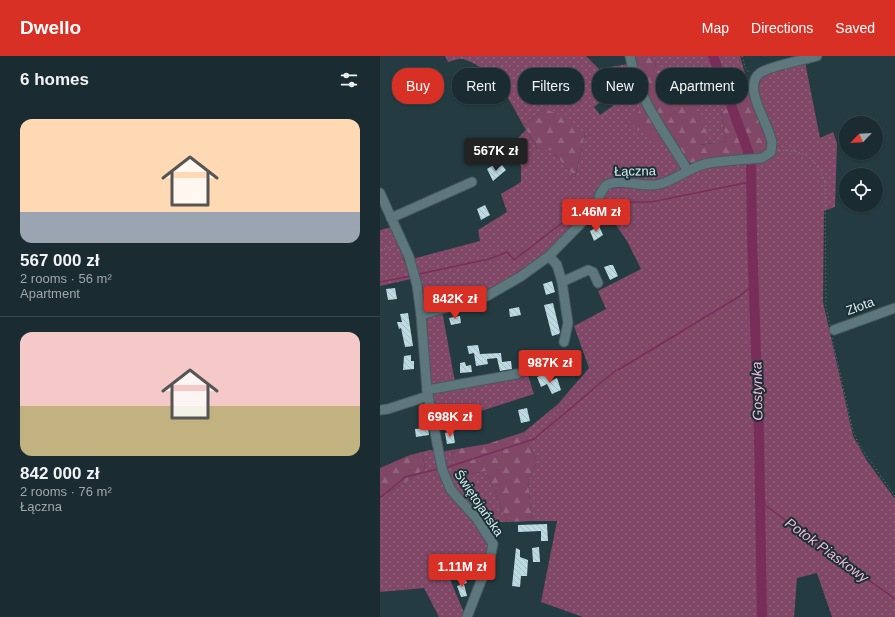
<!DOCTYPE html>
<meta charset="utf-8">
<style>
body{margin:0;font-family:Arial,sans-serif;background:#233439;color:#f1f3f6;height:100vh;display:flex;flex-direction:column;font-size:15px;white-space:nowrap}
*{box-sizing:border-box;margin:0}
p{font-size:13px;color:#9fa7ab}
.icon{flex:none;width:22px;height:22px;fill:none;stroke:currentColor;stroke-width:2;stroke-linecap:round;stroke-linejoin:round}
.map{position:relative;flex:1;overflow:hidden}
.sheet{display:flex;flex-direction:column;background:#1a2c31;width:380px}
.sheet>*{flex:none}
.banner{position:absolute;left:12px;top:12px;width:380px;height:36px;display:flex;gap:8px}
.needle{width:26px;rotate:245deg}
.tools{position:absolute;left:459px;top:60px;display:grid;gap:8px}
.tools a{display:grid;place-items:center;width:44px;height:44px;border-radius:50%;background:#1a2c31;box-shadow:0 1px 3px #0004,0 0 0 1px #38484d;font-size:20px}
.price{position:absolute;translate:-50% -34px;padding:0 9px;border-radius:4px;background:#d93025;color:#fff;font-size:13px;line-height:26px;filter:drop-shadow(0 1px 2px #0008)}
.price::after{content:'';position:absolute;left:50%;top:24px;width:12px;height:9px;margin-left:-6px;background:inherit;clip-path:polygon(0 0,100% 0,50% 100%)}
.price.on{background:#222;color:#fff}
ul{padding:0;list-style:none}
li{display:grid;align-content:center;gap:8px;height:212px;padding:0 20px}
li+li{border-top:1px solid #38484d}
li span{display:grid;place-items:center;height:124px;border-radius:12px;color:#555}
li>.icon{margin-inline-start:auto}
span .icon{width:72px;height:72px;fill:#fffc;stroke-width:1}
li b{font-size:17px}
h2{display:flex;justify-content:space-between;align-items:center;height:48px;padding:0 20px;font-size:17px}
.chip{padding:0 14px;border-radius:16px;background:#1a2c31;box-shadow:0 1px 3px #0004,0 0 0 1px #38484d;font-size:14px;line-height:36px}
.chip.on{background:#d93025;color:#fff}
header{display:flex;align-items:center;gap:24px;box-sizing:border-box;height:56px;padding:0 20px;background:#d93025;color:#fff}
header strong{font-size:19px}
nav{display:flex;gap:22px;margin-inline-start:auto;font-size:14px}
main{display:flex;flex:1;min-height:0}
.map>svg:first-child{display:block}
</style>
<header>
<strong>Dwello</strong>
<nav><a>Map</a><a>Directions</a><a>Saved</a></nav>
</header>
<main>
<section class="sheet">
<h2>6 homes<svg class="icon" aria-label="filters" viewBox="0 0 24 24"><path d="M4 7h16M4 17h16"/><circle cx="9" cy="7" r="2"/><circle cx="15" cy="17" r="2"/></svg></h2>
<ul>
<li><span style="background:linear-gradient(#ffd9b3 75%,#9aa5b1 0)"><svg class="icon" aria-label="home" viewBox="0 0 24 24"><path d="M3 11l9-7 9 7M6 9v11h12V9"/></svg></span><div><b>567 000 zł</b><p>2 rooms · 56 m²</p><p>Apartment</p></div></li>
<li><span style="background:linear-gradient(#f6c9c9 60%,#c2b280 0)"><svg class="icon" aria-label="home" viewBox="0 0 24 24"><path d="M3 11l9-7 9 7M6 9v11h12V9"/></svg></span><div><b>842 000 zł</b><p>2 rooms · 76 m²</p><p>Łączna</p></div></li>
</ul>
</section>
<div class="map">
<svg width="515" height="561" viewBox="0 0 515 561">
<defs>
<pattern id="grass-dots" width="8" height="8" patternUnits="userSpaceOnUse"><rect width="8" height="8" fill="#804866"/><path d="M2 2h.1M6 6h.1" fill="none" stroke="#91637c" stroke-width="1.8" stroke-linecap="round"/></pattern>
<pattern id="forest-firs" width="22" height="20" patternUnits="userSpaceOnUse"><rect width="22" height="20" fill="#804866"/><path d="M5 1l3.5 6h-7zM16 11l3.5 6h-7z" fill="#91637c"/></pattern>
<pattern id="building-back-hatch" width="6" height="6" patternUnits="userSpaceOnUse"><rect width="6" height="6" fill="#bddae1"/><path d="M-1 5l2 2M0 0l6 6M5-1l2 2" fill="none" stroke="#a4bcc2"/></pattern>
</defs>
<rect width="100%" height="100%" fill="#233b41"/>
<g fill="url(#grass-dots)">
<path d="M65,0H206L219,13L248,8L252,22L214,51L220,59L258,32L304,113L277,127L228,123L218,132L211,152L166,200L121,231L100,240L47,252L32,203L100,185L98,174L127,156L121,138L141,126V110L130,90L146,74L159,94H171L195,121L205,78L165,53L143,69C129,43 115,13 83,3C79,2 73,5 68,6Z"/>
<polygon points="272,0 360,0 370,36 341,56 346,85 319,89 314,48 276,11"/>
<polygon points="425,6 440,82 453,76 457,87 455,151 444,155 443,246 473,380 487,405 515,443 515,561 452,561 437,517 417,522 414,561 203,561 161,546 177,465 152,465 148,425 157,406 144,376 178,348 209,312 194,270 226,253 218,235 261,213 247,185 227,156 218,154 225,134 233,129 277,132 323,112 390,102 376,35 377,24 382,18"/>
<polygon points="12,171 31,223 0,230 0,174"/>
<polygon points="62,255 75,326 147,316 154,338 98,356 56,365 49,330 44,268 51,258"/>
<polygon points="50,394 55,395 59,417 66,432 99,470 110,488 99,526 92,515 69,521 85,559 84,561 59,561 44,532 0,536 0,441 31,423 45,412 42,396"/>
<polygon points="71,394 75,421 106,415 127,466 108,466 115,485 70,427 61,396"/>
</g>
<g fill="url(#forest-firs)">
<polygon points="247,0 272,0 276,11 314,48 327,76 320,89 346,85 341,56 370,36 388,82 388,91 381,98 310,107 249,67 265,48"/>
<polygon points="165,53 185,61 205,78 195,121 171,94 159,94 143,69"/>
<polygon points="144,376 157,406 148,425 152,465 127,466 106,415 75,421 71,394 107,388"/>
<polygon points="42,396 45,412 31,423 0,441 0,412 30,399"/>
</g>
<g fill="none" stroke-linecap="round" stroke-linejoin="round">
<g stroke="#792e5a" stroke-width="1.5">
<polyline points="222,146 271,146 370,126"/>
<polyline points="39,218 109,203 127,196 134,204 191,160 212,150"/>
<polyline points="0,226 31,220"/>
<polyline points="238,314 360,240 373,229"/>
<polyline points="65,412 154,383 236,314"/>
<polyline points="0,442 25,421 58,413"/>
<polyline points="379,445 515,543"/>
</g>
<g stroke="#792e5a" stroke-width="10">
<polyline points="333,0 369,98"/>
<polyline points="371,108 372,183 379,381 382,561"/>
</g>
</g>
<g fill="url(#building-back-hatch)">
<polygon points="115,108 117,113 122,109 126,114 113,125 107,113"/>
<polygon points="105,149 110,159 101,164 97,153"/>
<polygon points="219,170 223,179 214,185 210,175"/>
<polygon points="230,209 233,209 238,220 230,224 224,211"/>
<polygon points="172,225 175,236 166,239 163,228"/>
<polygon points="15,232 17,243 8,244 6,233"/>
<polygon points="173,247 180,276 179,278 172,280 164,249"/>
<polygon points="139,251 141,259 130,261 129,253"/>
<polygon points="28,257 33,290 25,291 21,272 19,273 17,266 22,266 20,258"/>
<polygon points="80,260 81,267 71,269 69,262"/>
<polygon points="98,289 100,298 121,297 122,306 131,305 132,313 120,315 117,302 107,303 108,308 96,310 94,297 89,298 87,290"/>
<polygon points="197,295 201,306 193,309 188,302 190,301 189,298"/>
<polygon points="31,299 31,305 34,305 34,313 23,314 24,300"/>
<polygon points="152,299 155,308 152,310 148,310 147,307 142,308 140,302"/>
<polygon points="85,306 86,310 91,309 92,316 80,317 80,307"/>
<polygon points="164,318 165,320 167,319 169,326 177,322 181,334 172,338 167,328 161,331 157,321"/>
<polygon points="147,352 150,365 141,367 138,354"/>
<polygon points="48,372 49,379 36,381 35,373"/>
<polygon points="73,375 75,387 67,388 65,377"/>
<polygon points="167,468 168,485 161,485 161,475 138,476 138,469"/>
<polygon points="159,491 160,506 153,506 152,492"/>
<polygon points="136,492 140,494 140,501 148,504 147,520 141,520 140,531 132,530"/>
<polygon points="85,522 87,527 84,528 87,540 81,541 77,530 80,529 79,524"/>
</g>
<g fill="none" stroke-linecap="round" stroke-linejoin="round">
<g stroke="#455a5e" stroke-width="11">
<g id="minor">
<path d="M250,0C257,42 286,78 308,115"/>
<polyline points="0,137 29,201 37,229 41,259 47,334 62,413 71,434 97,463 113,488 110,502 87,561"/>
<polyline points="11,162 92,126"/>
<polyline points="169,200 177,209 182,226 188,267 184,286"/>
<polyline points="182,226 208,214 213,216 218,227"/>
<path d="M41,259L107,240L140,221L169,200L217,151L220,138L226,129C244,121 262,133 280,128C296,124 308,112 325,108C343,104 363,104 382,102L391,96C391,93 392,90 392,87C390,69 361,31 380,17C390,10 424,4 437,0"/>
<polyline points="454,274 515,252"/>
<polyline points="47,334 137,318"/>
<polyline points="0,354 8,353 48,340"/>
</g>
</g>
<g stroke="#72868b" stroke-width="1" stroke-dasharray="1 3" stroke-linecap="butt">
<polyline points="362,0 365,11 370,18"/>
<path d="M399,95C423,92 439,104 445,127L446,252L450,269"/>
<polyline points="0,194 15,190"/>
<polyline points="452,282 473,375 479,389 515,440"/>
</g>
<use href="#minor" stroke="#5d777d" stroke-width="9"/>
</g>
<g text-anchor="middle" dominant-baseline="central" stroke-width="4" stroke-linejoin="round" paint-order="stroke">
<g font-size="13" fill="#dceaed" stroke="#193136">
<text transform="translate(255 115) rotate(-1)">Łączna</text>
<text transform="translate(480 250) rotate(-20)">Złota</text>
<text transform="translate(99 447) rotate(56)">Świętojańska</text>
</g>
<g font-size="14" font-style="italic" fill="#f9b6d8" stroke="#193136">
<text transform="translate(377 335) rotate(-91)">Gostynka</text>
<text transform="translate(447 494) rotate(36)">Potok Piaskowy</text>
</g>
</g>
</svg>
<div class="tools">
<a><svg class="needle" viewBox="-14 -14 28 28"><path d="M0-13l5 13h-10z" fill="#e53935"/><path d="M0 13l5-13h-10z" fill="#9fa7ab"/></svg></a>
<a><svg class="icon" aria-label="locate" viewBox="0 0 24 24"><circle cx="12" cy="12" r="6"/><path d="M12 2v4M12 18v4M2 12h4M18 12h4"/></svg></a>
</div>
<b class="price on" style="left:116px;top:116px">567K zł</b>
<b class="price" style="left:216px;top:177px">1.46M zł</b>
<b class="price" style="left:75px;top:264px">842K zł</b>
<b class="price" style="left:170px;top:328px">987K zł</b>
<b class="price" style="left:70px;top:382px">698K zł</b>
<b class="price" style="left:82px;top:532px">1.11M zł</b>
<div class="banner">
<a class="chip on">Buy</a>
<a class="chip">Rent</a>
<a class="chip">Filters</a>
<a class="chip">New</a>
<a class="chip">Apartment</a>
</div>
</div>
</main>
